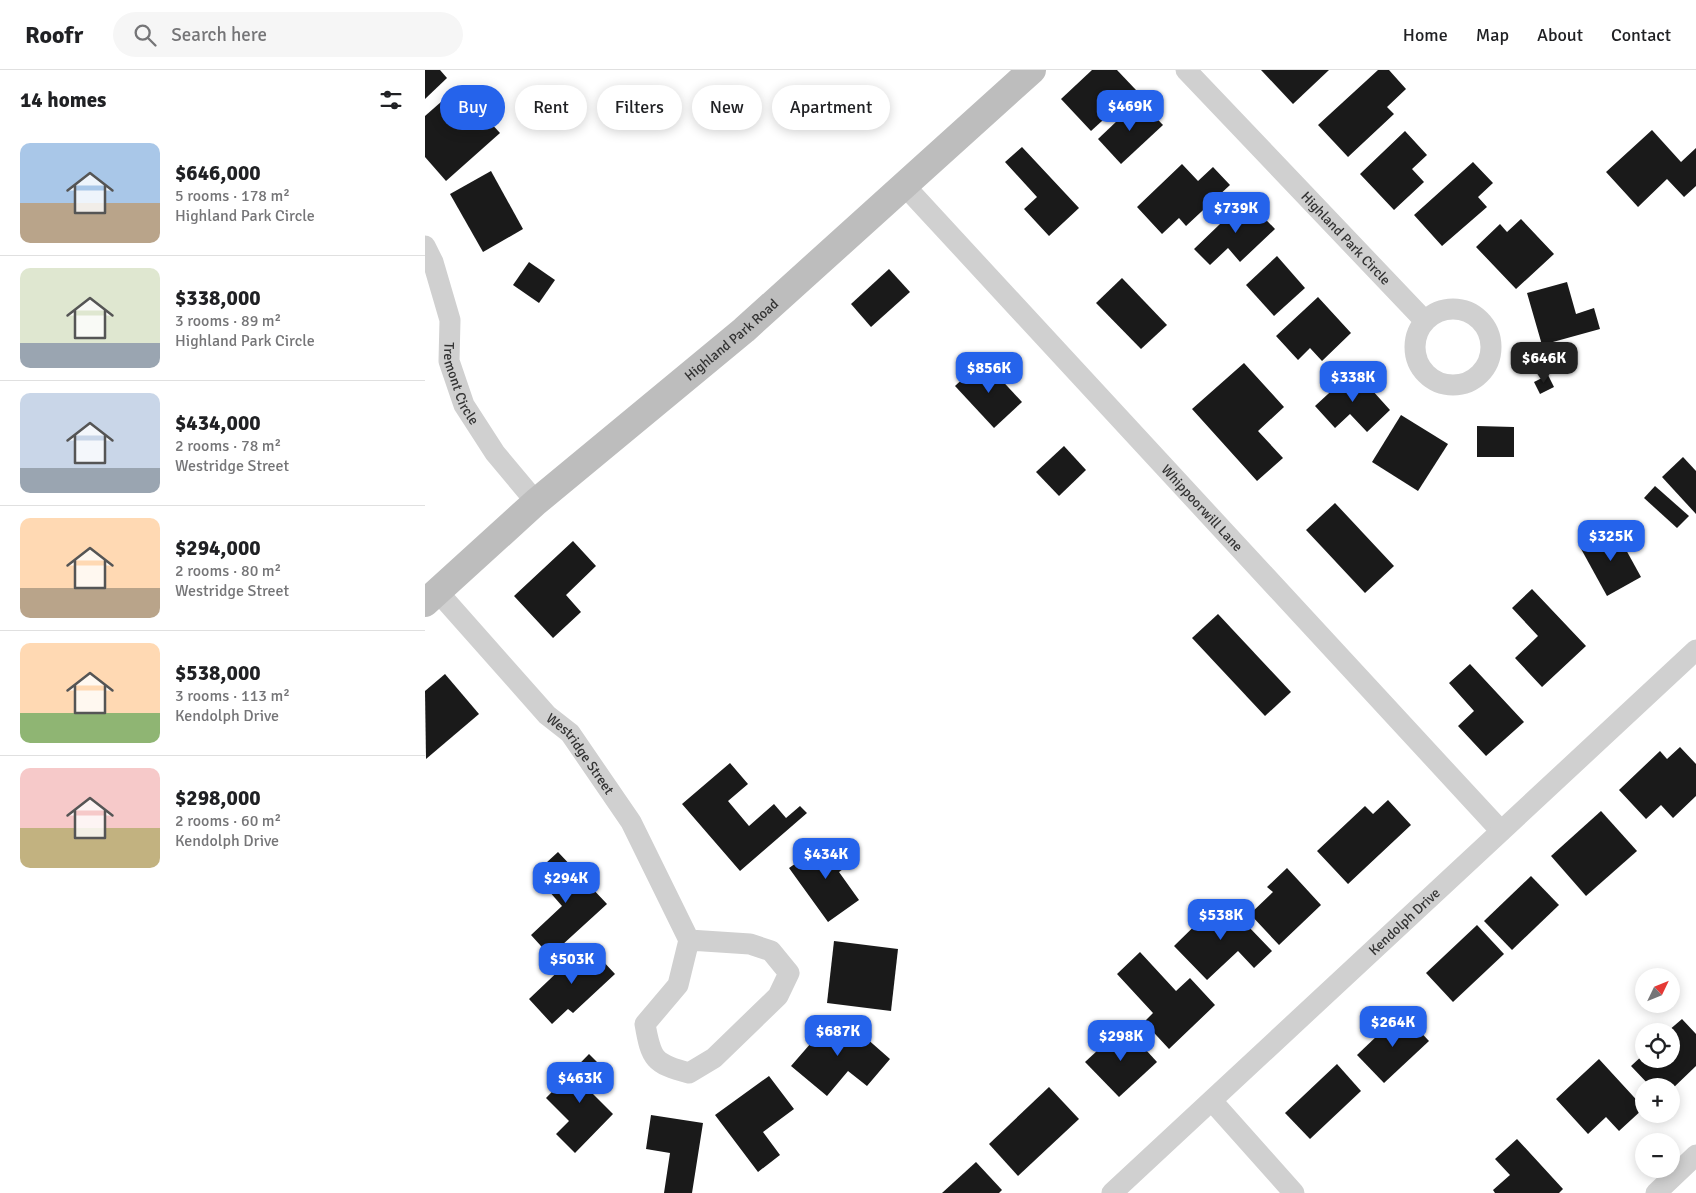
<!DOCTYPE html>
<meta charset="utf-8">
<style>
body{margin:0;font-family:Signika,sans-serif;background:#f6f6f6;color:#202124;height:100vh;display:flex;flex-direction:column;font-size:19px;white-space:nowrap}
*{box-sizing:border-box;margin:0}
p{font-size:16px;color:#757577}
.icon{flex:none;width:28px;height:28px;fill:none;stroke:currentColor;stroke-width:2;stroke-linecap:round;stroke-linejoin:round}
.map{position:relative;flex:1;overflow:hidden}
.drawer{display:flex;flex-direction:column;background:#fff;width:425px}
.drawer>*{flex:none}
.banner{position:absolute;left:15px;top:15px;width:475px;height:45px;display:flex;gap:10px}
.needle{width:32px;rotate:47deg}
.tools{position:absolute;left:1210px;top:898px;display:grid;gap:10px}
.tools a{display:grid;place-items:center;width:45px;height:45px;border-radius:50%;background:#fff;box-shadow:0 2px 12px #0003;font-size:25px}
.price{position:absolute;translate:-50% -42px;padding:0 11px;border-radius:10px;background:#2563eb;color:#fff;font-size:16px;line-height:32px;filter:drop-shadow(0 1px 2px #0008)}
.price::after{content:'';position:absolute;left:50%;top:30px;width:15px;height:11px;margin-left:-8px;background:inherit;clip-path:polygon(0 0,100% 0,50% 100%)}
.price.selected{background:#222;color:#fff}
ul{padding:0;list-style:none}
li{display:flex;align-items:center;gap:15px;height:125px;padding:0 20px}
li+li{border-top:1px solid #e0e0e0}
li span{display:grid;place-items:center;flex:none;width:140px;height:100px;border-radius:10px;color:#555}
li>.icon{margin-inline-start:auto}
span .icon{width:60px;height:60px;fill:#fffc;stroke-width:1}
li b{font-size:21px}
h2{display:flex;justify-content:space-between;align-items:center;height:60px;padding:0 20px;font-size:21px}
.chip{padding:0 18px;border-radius:22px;background:#fff;box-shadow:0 2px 12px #0003;font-size:18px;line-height:45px}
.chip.selected{background:#2563eb;color:#fff}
header{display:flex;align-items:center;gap:30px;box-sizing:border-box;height:70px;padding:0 25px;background:#fff;border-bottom:1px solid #e0e0e0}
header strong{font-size:24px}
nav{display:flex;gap:28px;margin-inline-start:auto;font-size:18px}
.search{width:350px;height:45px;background:#f6f6f6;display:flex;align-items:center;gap:12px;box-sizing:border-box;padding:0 18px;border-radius:28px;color:#757577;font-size:19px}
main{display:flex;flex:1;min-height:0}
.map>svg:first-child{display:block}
</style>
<header>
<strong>Roofr</strong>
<div class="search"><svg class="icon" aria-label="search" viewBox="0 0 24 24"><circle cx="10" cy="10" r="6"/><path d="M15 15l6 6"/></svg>Search here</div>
<nav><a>Home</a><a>Map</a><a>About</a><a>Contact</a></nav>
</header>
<main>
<section class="drawer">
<h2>14 homes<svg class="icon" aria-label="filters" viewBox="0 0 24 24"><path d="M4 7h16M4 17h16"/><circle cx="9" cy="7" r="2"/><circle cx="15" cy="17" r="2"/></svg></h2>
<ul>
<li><span style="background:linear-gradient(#a9c7e8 60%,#b9a48a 0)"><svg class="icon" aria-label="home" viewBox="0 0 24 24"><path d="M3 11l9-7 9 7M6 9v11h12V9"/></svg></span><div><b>$646,000</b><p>5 rooms · 178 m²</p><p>Highland Park Circle</p></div></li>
<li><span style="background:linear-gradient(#dfe7d0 75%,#9aa5b1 0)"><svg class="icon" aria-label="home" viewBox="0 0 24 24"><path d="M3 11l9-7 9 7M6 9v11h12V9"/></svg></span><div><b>$338,000</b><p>3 rooms · 89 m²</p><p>Highland Park Circle</p></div></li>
<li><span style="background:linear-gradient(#c9d6e8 75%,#9aa5b1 0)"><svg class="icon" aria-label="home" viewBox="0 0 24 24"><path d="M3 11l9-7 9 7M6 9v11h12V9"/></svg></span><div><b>$434,000</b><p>2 rooms · 78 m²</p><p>Westridge Street</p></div></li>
<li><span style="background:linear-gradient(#ffd9b3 70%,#b9a48a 0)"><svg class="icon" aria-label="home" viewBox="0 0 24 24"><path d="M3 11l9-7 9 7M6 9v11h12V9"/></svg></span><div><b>$294,000</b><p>2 rooms · 80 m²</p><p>Westridge Street</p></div></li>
<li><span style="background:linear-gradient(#ffd9b3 70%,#8fb573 0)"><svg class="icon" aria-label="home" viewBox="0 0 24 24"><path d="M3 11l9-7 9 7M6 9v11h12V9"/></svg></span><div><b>$538,000</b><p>3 rooms · 113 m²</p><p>Kendolph Drive</p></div></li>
<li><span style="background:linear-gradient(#f6c9c9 60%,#c2b280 0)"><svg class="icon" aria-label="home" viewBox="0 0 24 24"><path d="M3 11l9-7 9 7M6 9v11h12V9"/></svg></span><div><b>$298,000</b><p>2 rooms · 60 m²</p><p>Kendolph Drive</p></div></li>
</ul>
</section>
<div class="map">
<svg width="1271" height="1123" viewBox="0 0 1271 1123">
<rect width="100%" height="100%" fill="#fff"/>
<g fill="#1a1a1a">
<polygon points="0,0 15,0 22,8 0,29"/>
<polygon points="667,0 692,0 711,20 666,61 636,29"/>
<polygon points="836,0 904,0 868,34"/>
<polygon points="953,0 964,0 981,19 962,37 969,44 923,87 893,55"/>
<polygon points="33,17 75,63 21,111 0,87 0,46"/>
<polygon points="714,30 738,55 696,94 673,69"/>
<polygon points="1227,60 1256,92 1271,78 1271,116 1259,127 1242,109 1213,137 1181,102"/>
<polygon points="980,61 1002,85 987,99 999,112 969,140 935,104"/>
<polygon points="597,77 654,138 624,166 599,139 612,127 580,92"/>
<polygon points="1048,92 1068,113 1053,127 1062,137 1017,176 989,145"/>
<polygon points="757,94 773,111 788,97 805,115 761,156 754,148 737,164 712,137"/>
<polygon points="66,101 98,159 58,182 25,124"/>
<polygon points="821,129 850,159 815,192 803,178 785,195 769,179"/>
<polygon points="1096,149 1129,184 1091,219 1051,177 1075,154 1082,162"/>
<polygon points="852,186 880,218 849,246 821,215"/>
<polygon points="104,192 130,210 114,233 88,215"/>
<polygon points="464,199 485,222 446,257 426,234"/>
<polygon points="697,208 742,255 716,279 671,233"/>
<polygon points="1142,212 1151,244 1169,238 1175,259 1117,275 1102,223"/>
<polygon points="893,227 926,263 897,291 885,278 873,290 851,266"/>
<polygon points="558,290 597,332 569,358 530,316"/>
<polygon points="819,293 859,337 833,361 858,388 832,411 767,339"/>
<polygon points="929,300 965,340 942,362 925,344 910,358 890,336"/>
<polygon points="1123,305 1129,317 1115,324 1109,312"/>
<polygon points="976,345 1023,374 993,421 947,392"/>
<polygon points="1052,356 1089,357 1089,387 1052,387"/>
<polygon points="639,376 661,400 634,426 611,402"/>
<polygon points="1258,387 1271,401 1271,444 1237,407"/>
<polygon points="1230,416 1264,446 1252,458 1219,428"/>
<polygon points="910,433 969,496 940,523 881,460"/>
<polygon points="1189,458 1216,507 1182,526 1155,477"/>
<polygon points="148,471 171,496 141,525 156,542 128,568 89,526"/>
<polygon points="1107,519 1161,576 1117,617 1090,588 1113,566 1087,538"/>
<polygon points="793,544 866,622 840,646 767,568"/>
<polygon points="1045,594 1099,652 1061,686 1033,656 1049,641 1024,613"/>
<polygon points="20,604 54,644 1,689 0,621"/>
<polygon points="1255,677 1271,694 1271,726 1248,748 1236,735 1221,749 1194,720 1235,681 1242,689"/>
<polygon points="305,693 323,714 303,731 324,756 349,734 361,748 375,736 382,743 315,801 257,734"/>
<polygon points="963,730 986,755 923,814 892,781 940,736 948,744"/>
<polygon points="1176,741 1212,781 1161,826 1126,786"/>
<polygon points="407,768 425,794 414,802 434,830 403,852 364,798"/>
<polygon points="133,782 182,834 125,886 106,865 137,836 109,804"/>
<polygon points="862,798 896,835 854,875 825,844 848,822 842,817"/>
<polygon points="1106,806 1134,835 1087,880 1059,851"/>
<polygon points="797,829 847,881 829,898 813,881 782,910 749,876"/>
<polygon points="1052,855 1079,884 1028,932 1001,903"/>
<polygon points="409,871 473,879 466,941 402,933"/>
<polygon points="162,874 190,904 148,943 143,939 127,954 104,929"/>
<polygon points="715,882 751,921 765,908 790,935 744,979 719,952 728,943 692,904"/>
<polygon points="977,942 1004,971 959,1013 932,985"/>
<polygon points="400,945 426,967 432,960 465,989 442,1016 423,1001 402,1026 366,996 386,973 381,968"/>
<polygon points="1257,949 1271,964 1271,996 1246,1020 1246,1016 1225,1016 1206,996 1219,984 1219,989 1246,989 1246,961 1243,961"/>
<polygon points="699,956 732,992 694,1027 660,992"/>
<polygon points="164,984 183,1003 165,1021 188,1044 150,1083 131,1064 144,1051 121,1028"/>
<polygon points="1174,989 1219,1038 1194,1061 1181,1047 1163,1064 1131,1029"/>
<polygon points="912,994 936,1021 885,1069 860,1043"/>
<polygon points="344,1006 369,1039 338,1062 355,1085 333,1102 290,1045"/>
<polygon points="624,1017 654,1049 593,1106 564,1074"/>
<polygon points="226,1045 278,1053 267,1123 239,1123 245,1083 221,1079"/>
<polygon points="1092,1069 1138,1119 1134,1123 1070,1123 1068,1120 1085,1105 1070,1089"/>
<polygon points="551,1092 577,1120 574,1123 517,1123"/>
</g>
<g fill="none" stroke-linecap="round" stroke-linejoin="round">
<g stroke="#d0d0d0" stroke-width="21">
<path id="s1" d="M761,0L999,250"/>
<path id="s2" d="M478,114L1076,761"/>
<path id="s3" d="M0,176L8,192L25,250L24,291L39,335L70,383L111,432"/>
<circle cx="1028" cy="277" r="38"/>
<path id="s4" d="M13,522L122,645L145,663L206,752L264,870L253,915L220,954C226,989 229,994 264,1003L289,988L353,926L364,903L346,881L325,874L264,870"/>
<polyline points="787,1031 869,1123"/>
<path id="s5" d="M687,1123L1271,580"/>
<polyline points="1231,1123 1271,1085"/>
</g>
<path stroke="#bdbdbd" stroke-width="28" id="s6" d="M0,533L111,432L319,260L607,0"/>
</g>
<g text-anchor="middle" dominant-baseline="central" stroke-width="5" stroke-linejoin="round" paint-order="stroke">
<g font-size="14" fill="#333" stroke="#fff">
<text stroke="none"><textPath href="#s1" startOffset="232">Highland Park Circle</textPath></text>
<text stroke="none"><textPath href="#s6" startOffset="404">Highland Park Road</textPath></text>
<text stroke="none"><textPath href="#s3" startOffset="144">Tremont Circle</textPath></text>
<text stroke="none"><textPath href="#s2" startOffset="441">Whippoorwill Lane</textPath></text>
<text stroke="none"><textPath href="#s4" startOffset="216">Westridge Street</textPath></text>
<text stroke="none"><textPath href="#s5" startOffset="399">Kendolph Drive</textPath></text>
</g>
</g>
</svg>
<div class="tools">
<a><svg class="needle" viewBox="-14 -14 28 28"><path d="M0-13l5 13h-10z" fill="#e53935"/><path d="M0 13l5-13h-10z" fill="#757577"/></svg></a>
<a><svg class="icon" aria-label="locate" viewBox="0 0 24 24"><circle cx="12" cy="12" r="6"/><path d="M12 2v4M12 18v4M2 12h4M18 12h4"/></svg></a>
<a>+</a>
<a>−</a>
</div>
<b class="price" style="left:705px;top:62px">$469K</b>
<b class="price" style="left:811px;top:164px">$739K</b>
<b class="price selected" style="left:1119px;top:314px">$646K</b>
<b class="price" style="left:564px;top:324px">$856K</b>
<b class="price" style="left:928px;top:333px">$338K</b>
<b class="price" style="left:1186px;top:492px">$325K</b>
<b class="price" style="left:401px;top:810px">$434K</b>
<b class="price" style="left:141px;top:834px">$294K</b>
<b class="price" style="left:796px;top:871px">$538K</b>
<b class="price" style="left:147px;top:915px">$503K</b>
<b class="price" style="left:968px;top:978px">$264K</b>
<b class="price" style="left:413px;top:987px">$687K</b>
<b class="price" style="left:696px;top:992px">$298K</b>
<b class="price" style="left:155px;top:1034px">$463K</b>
<div class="banner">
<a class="chip selected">Buy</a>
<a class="chip">Rent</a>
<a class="chip">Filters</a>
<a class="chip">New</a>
<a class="chip">Apartment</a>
</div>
</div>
</main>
